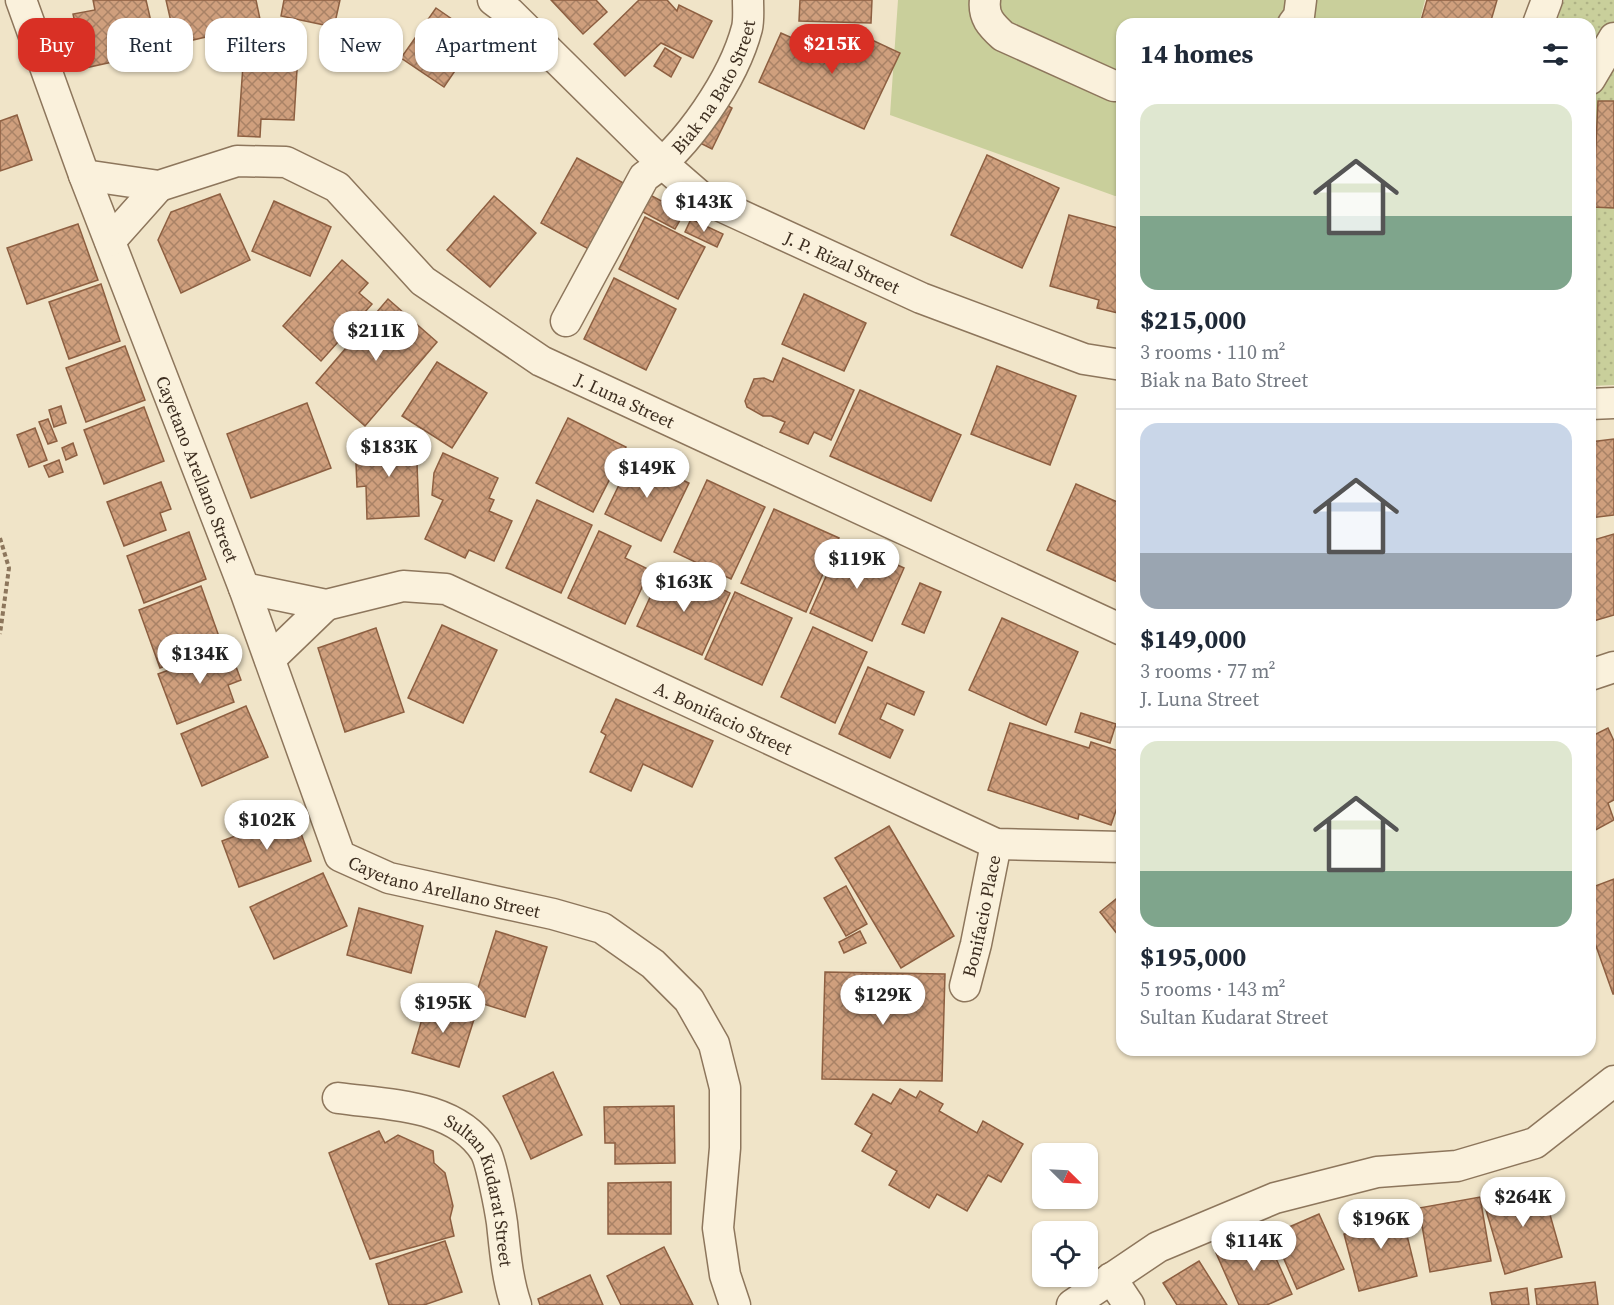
<!DOCTYPE html>
<meta charset="utf-8">
<style>
body{margin:0;font-family:"Source Serif 4",serif;background:#f2f2f3;color:#1f2937;height:100vh;display:flex;flex-direction:column;font-size:22px;white-space:nowrap}
*{box-sizing:border-box;margin:0}
p{font-size:20px;color:#747a83}
.icon{flex:none;width:33px;height:33px;fill:none;stroke:currentColor;stroke-width:2;stroke-linecap:round;stroke-linejoin:round}
.map{position:relative;flex:1;overflow:hidden}
.details{position:absolute;left:1116px;top:18px;width:480px;height:1038px;display:flex;flex-direction:column;background:#fff;border-radius:18px;box-shadow:0 2px 4px #0004}
.details>*{flex:none}
.top-card{position:absolute;left:18px;top:18px;width:570px;height:54px;display:flex;gap:12px}
.needle{width:39px;rotate:114deg}
.controls{position:absolute;left:1032px;top:1143px;display:grid;gap:12px}
.controls a{display:grid;place-items:center;width:66px;height:66px;border-radius:12px;background:#fff;box-shadow:0 2px 4px #0004;font-size:30px}
.price{position:absolute;translate:-50% -51px;padding:0 14px;border-radius:21px;background:#fff;color:#222;font-size:20px;line-height:39px;filter:drop-shadow(0 2px 3px #0008)}
.price::after{content:'';position:absolute;left:50%;top:36px;width:18px;height:14px;margin-left:-9px;background:inherit;clip-path:polygon(0 0,100% 0,50% 100%)}
.price.active{background:#d93025;color:#fff}
ul{padding:0;list-style:none}
li{display:grid;align-content:center;gap:12px;height:318px;padding:0 24px}
li+li{border-top:2px solid #e0e1e3}
li span{display:grid;place-items:center;height:186px;border-radius:18px;color:#555}
li>.icon{margin-inline-start:auto}
span .icon{width:108px;height:108px;fill:#fffc;stroke-width:1}
li b{font-size:26px}
h2{display:flex;justify-content:space-between;align-items:center;height:72px;padding:0 24px;font-size:26px}
.pill{padding:0 21px;border-radius:18px;background:#fff;box-shadow:0 2px 4px #0004;font-size:21px;line-height:54px}
.pill.active{background:#d93025;color:#fff}
.map>svg:first-child{display:block}
</style>
<div class="map">
<svg width="1614" height="1305" viewBox="0 0 1614 1305">
<defs>
<pattern id="park-dots" width="8" height="8" patternUnits="userSpaceOnUse" patternTransform="scale(1.5)"><rect width="8" height="8" fill="#c9cf9b"/><path d="M2 2h.1M6 6h.1" fill="none" stroke="#aeb285" stroke-width="1.8" stroke-linecap="round"/></pattern>
<pattern id="building-cross-hatch" width="8" height="8" patternUnits="userSpaceOnUse" patternTransform="scale(1.5)"><rect width="8" height="8" fill="#cf9f7d"/><path d="M0 0l8 8M0 8l8-8" fill="none" stroke="#a98266"/></pattern>
</defs>
<rect width="100%" height="100%" fill="#f0e4c8"/>
<polygon fill="#c9cf9b" points="898,0 1425,0 1419,24 1122,24 1122,195 1115,196 890,115"/>
<polygon fill="url(#park-dots)" points="1564,0 1614,0 1614,385 1590,386 1590,24 1556,24"/>
<g fill="url(#building-cross-hatch)" stroke="#8d5f41" stroke-width="1.5">
<polygon points="93,0 146,0 158,52 85,68 73,14 95,10"/>
<polygon points="166,0 256,0 261,24 176,44"/>
<polygon points="284,0 340,0 334,27 281,16"/>
<polygon points="551,0 596,0 607,12 583,34"/>
<polygon points="639,0 667,0 677,11 679,5 712,21 693,58 661,43 625,76 594,44"/>
<polygon points="800,0 872,0 871,23 799,21"/>
<polygon points="1427,0 1497,0 1490,24 1420,24"/>
<polygon points="436,8 478,37 444,87 401,58"/>
<polygon points="840,31 869,46 872,40 900,53 864,129 759,82 781,33 828,54"/>
<polygon points="665,48 681,58 671,77 654,66"/>
<polygon points="244,51 298,53 294,120 261,119 260,137 238,136"/>
<polygon points="719,101 732,108 712,149 698,142"/>
<polygon points="1598,101 1614,101 1614,208 1593,207"/>
<polygon points="17,115 32,160 0,171 0,121"/>
<polygon points="987,155 1059,188 1022,268 951,235"/>
<polygon points="577,158 629,186 594,252 541,223"/>
<polygon points="220,194 250,260 181,293 158,240 171,212"/>
<polygon points="650,195 684,213 675,229 641,211"/>
<polygon points="494,196 536,233 490,287 447,250"/>
<polygon points="274,201 331,227 310,276 252,251"/>
<polygon points="1069,215 1122,229 1122,314 1097,308 1099,300 1050,286"/>
<polygon points="645,217 705,247 678,299 619,269"/>
<polygon points="691,219 723,234 717,247 685,232"/>
<polygon points="78,224 98,280 27,304 7,248"/>
<polygon points="342,260 368,283 359,293 372,304 321,361 283,326"/>
<polygon points="614,278 676,309 646,370 584,339"/>
<polygon points="101,284 120,341 69,359 49,302"/>
<polygon points="804,294 866,323 844,371 782,344"/>
<polygon points="388,299 437,342 365,426 316,383"/>
<polygon points="125,346 145,400 86,422 66,368"/>
<polygon points="783,358 854,390 831,440 814,432 808,444 780,432 785,422 771,416 763,416 747,407 745,401 754,379 764,378 773,382"/>
<polygon points="437,362 487,393 452,448 402,416"/>
<polygon points="997,366 1076,396 1050,465 971,434"/>
<polygon points="860,390 961,435 931,501 830,456"/>
<polygon points="307,403 331,468 251,498 227,434"/>
<polygon points="61,406 66,423 54,427 49,410"/>
<polygon points="144,407 164,461 104,484 84,430"/>
<polygon points="568,418 626,447 593,512 536,483"/>
<polygon points="48,419 57,441 48,444 39,422"/>
<polygon points="35,428 47,460 29,467 17,435"/>
<polygon points="416,437 419,516 367,519 366,486 357,487 355,440 380,438 381,449 397,448 397,438"/>
<polygon points="1614,439 1614,515 1590,518 1590,442"/>
<polygon points="73,443 77,455 66,460 62,448"/>
<polygon points="443,453 498,478 489,498 494,500 489,511 512,521 494,561 469,550 465,558 425,539 443,500 432,495 434,473"/>
<polygon points="633,456 689,483 661,541 605,514"/>
<polygon points="59,460 63,472 49,477 44,466"/>
<polygon points="707,480 765,507 731,579 674,552"/>
<polygon points="161,482 171,509 160,513 166,530 124,546 107,502"/>
<polygon points="1076,484 1122,504 1122,584 1047,550"/>
<polygon points="537,500 592,525 561,593 506,568"/>
<polygon points="774,509 839,538 806,612 741,583"/>
<polygon points="599,531 631,546 625,558 650,570 625,624 568,598"/>
<polygon points="189,532 206,579 144,603 127,556"/>
<polygon points="1614,534 1614,615 1590,622 1590,541"/>
<polygon points="842,540 904,568 872,641 810,613"/>
<polygon points="661,573 703,592 708,582 730,593 702,655 637,626"/>
<polygon points="920,583 941,592 924,633 902,624"/>
<polygon points="201,586 222,645 160,668 139,610"/>
<polygon points="735,592 792,618 762,685 705,659"/>
<polygon points="1002,618 1078,652 1046,725 969,690"/>
<polygon points="442,625 497,650 463,723 408,698"/>
<polygon points="813,627 867,652 835,723 781,697"/>
<polygon points="376,628 404,712 345,732 318,648"/>
<polygon points="229,648 241,680 228,685 234,702 177,724 158,674"/>
<polygon points="868,667 924,692 914,715 887,703 880,719 903,730 890,758 839,734"/>
<polygon points="616,699 713,741 692,787 643,764 631,791 590,772 606,735 601,732"/>
<polygon points="246,706 268,757 202,786 181,734"/>
<polygon points="1081,713 1116,724 1110,743 1075,732"/>
<polygon points="1010,723 1089,748 1091,742 1122,752 1122,793 1111,825 1079,814 1078,819 988,790"/>
<polygon points="1608,728 1614,741 1614,800 1608,803 1614,820 1590,833 1590,737"/>
<polygon points="294,814 311,861 239,887 222,841"/>
<polygon points="889,826 954,936 901,968 835,858"/>
<polygon points="323,873 347,926 274,959 250,907"/>
<polygon points="1614,879 1614,994 1613,994 1590,929 1590,888"/>
<polygon points="846,886 867,924 846,936 824,898"/>
<polygon points="1122,894 1122,940 1100,912"/>
<polygon points="359,908 423,926 411,973 347,955"/>
<polygon points="496,931 547,947 525,1017 474,1001"/>
<polygon points="860,931 866,943 844,953 839,942"/>
<polygon points="825,972 945,974 942,1081 822,1079"/>
<polygon points="427,1002 475,1016 459,1067 412,1053"/>
<polygon points="553,1072 582,1135 531,1159 503,1096"/>
<polygon points="900,1089 916,1098 920,1091 943,1104 939,1111 977,1133 983,1121 1023,1144 1001,1182 988,1175 967,1211 937,1194 929,1208 889,1185 897,1171 862,1151 872,1134 855,1124 873,1094 891,1104"/>
<polygon points="674,1106 675,1163 615,1164 615,1143 605,1143 604,1107"/>
<polygon points="379,1131 385,1143 398,1135 433,1151 434,1163 445,1173 453,1206 450,1218 454,1236 370,1259 329,1153"/>
<polygon points="671,1182 671,1234 608,1234 608,1183"/>
<polygon points="1541,1183 1562,1257 1505,1274 1483,1200"/>
<polygon points="1480,1197 1491,1261 1430,1272 1419,1208"/>
<polygon points="1399,1203 1417,1276 1359,1291 1344,1234 1370,1228 1366,1212"/>
<polygon points="1319,1214 1344,1269 1297,1289 1273,1234"/>
<polygon points="1264,1232 1292,1294 1267,1305 1239,1305 1216,1253"/>
<polygon points="445,1241 462,1292 424,1305 389,1305 376,1264"/>
<polygon points="664,1247 693,1305 621,1305 607,1276"/>
<polygon points="1199,1261 1227,1305 1177,1305 1163,1283"/>
<polygon points="590,1275 603,1305 540,1305 538,1299"/>
<polygon points="1595,1282 1598,1305 1537,1305 1535,1289"/>
<polygon points="1527,1288 1529,1305 1492,1305 1490,1293"/>
</g>
<g fill="none" stroke-linecap="round" stroke-linejoin="round">
<g stroke="#8d765c" stroke-width="33">
<g id="minor">
<path id="s1" d="M21,0L84,175L244,588L340,856L389,878L553,914L602,928L653,964L689,1000L714,1044L725,1088V1148L718,1228L725,1275L735,1305"/>
<path id="s2" d="M493,0L509,12L663,164L701,197L921,298L1084,359L1122,365"/>
<path d="M985,0C983,17 991,25 1003,36L1114,86H1122"/>
<polyline points="1293,24 1299,16 1301,0"/>
<polyline points="1538,24 1547,0"/>
<polyline points="1590,79 1614,38"/>
<path id="s3" d="M84,175L159,186L237,161L286,162L337,187L423,281L541,361L1122,630"/>
<polyline points="110,241 159,186"/>
<path id="s4" d="M566,321L644,177C687,148 734,78 747,28C749,19 748,9 748,0"/>
<polyline points="1590,404 1614,403"/>
<path id="s5" d="M244,588L326,605L403,586L446,589L996,844L1122,847"/>
<polyline points="270,659 326,605"/>
<polyline points="1590,675 1614,667"/>
<path id="s6" d="M965,986L976,944L996,844"/>
<path id="s7" d="M338,1098C388,1105 455,1104 485,1151C491,1161 500,1209 502,1223C505,1251 507,1278 516,1305"/>
<polyline points="1111,1278 1129,1305"/>
<polyline points="1072,1305 1158,1247 1275,1198 1377,1172 1457,1166 1535,1143 1614,1081"/>
</g>
</g>
<polyline stroke="#8d765c" stroke-width="4" stroke-dasharray="4.5 3" stroke-linecap="butt" points="0,538 9,568 0,634"/>
<use href="#minor" stroke="#faf1dc" stroke-width="30"/>
</g>
<g text-anchor="middle" dominant-baseline="central" stroke-width="6" stroke-linejoin="round" paint-order="stroke">
<g font-size="18" fill="#3d2e20" stroke="#f7eed8">
<text stroke="none"><textPath href="#s4" startOffset="280">Biak na Bato Street</textPath></text>
<text stroke="none"><textPath href="#s2" startOffset="442">J. P. Rizal Street</textPath></text>
<text stroke="none"><textPath href="#s3" startOffset="626">J. Luna Street</textPath></text>
<text stroke="none"><textPath href="#s1" startOffset="501">Cayetano Arellano Street</textPath></text>
<text stroke="none"><textPath href="#s5" startOffset="512">A. Bonifacio Street</textPath></text>
<text stroke="none"><textPath href="#s1" startOffset="1023">Cayetano Arellano Street</textPath></text>
<text stroke="none"><textPath href="#s6" startOffset="72">Bonifacio Place</textPath></text>
<text stroke="none"><textPath href="#s7" startOffset="195">Sultan Kudarat Street</textPath></text>
</g>
</g>
</svg>
<div class="controls">
<a><svg class="needle" viewBox="-14 -14 28 28"><path d="M0-13l5 13h-10z" fill="#e53935"/><path d="M0 13l5-13h-10z" fill="#747a83"/></svg></a>
<a><svg class="icon" aria-label="locate" viewBox="0 0 24 24"><circle cx="12" cy="12" r="6"/><path d="M12 2v4M12 18v4M2 12h4M18 12h4"/></svg></a>
</div>
<b class="price active" style="left:832px;top:75px">$215K</b>
<b class="price" style="left:704px;top:233px">$143K</b>
<b class="price" style="left:376px;top:362px">$211K</b>
<b class="price" style="left:389px;top:478px">$183K</b>
<b class="price" style="left:647px;top:499px">$149K</b>
<b class="price" style="left:857px;top:590px">$119K</b>
<b class="price" style="left:684px;top:613px">$163K</b>
<b class="price" style="left:200px;top:685px">$134K</b>
<b class="price" style="left:267px;top:851px">$102K</b>
<b class="price" style="left:883px;top:1026px">$129K</b>
<b class="price" style="left:443px;top:1034px">$195K</b>
<b class="price" style="left:1523px;top:1228px">$264K</b>
<b class="price" style="left:1381px;top:1250px">$196K</b>
<b class="price" style="left:1254px;top:1272px">$114K</b>
<div class="top-card">
<a class="pill active">Buy</a>
<a class="pill">Rent</a>
<a class="pill">Filters</a>
<a class="pill">New</a>
<a class="pill">Apartment</a>
</div>
<section class="details">
<h2>14 homes<svg class="icon" aria-label="filters" viewBox="0 0 24 24"><path d="M4 7h16M4 17h16"/><circle cx="9" cy="7" r="2"/><circle cx="15" cy="17" r="2"/></svg></h2>
<ul>
<li><span style="background:linear-gradient(#dfe7d0 60%,#7fa58c 0)"><svg class="icon" aria-label="home" viewBox="0 0 24 24"><path d="M3 11l9-7 9 7M6 9v11h12V9"/></svg></span><div><b>$215,000</b><p>3 rooms · 110 m²</p><p>Biak na Bato Street</p></div></li>
<li><span style="background:linear-gradient(#c9d6e8 70%,#9aa5b1 0)"><svg class="icon" aria-label="home" viewBox="0 0 24 24"><path d="M3 11l9-7 9 7M6 9v11h12V9"/></svg></span><div><b>$149,000</b><p>3 rooms · 77 m²</p><p>J. Luna Street</p></div></li>
<li><span style="background:linear-gradient(#dfe7d0 70%,#7fa58c 0)"><svg class="icon" aria-label="home" viewBox="0 0 24 24"><path d="M3 11l9-7 9 7M6 9v11h12V9"/></svg></span><div><b>$195,000</b><p>5 rooms · 143 m²</p><p>Sultan Kudarat Street</p></div></li>
</ul>
</section>
</div>
